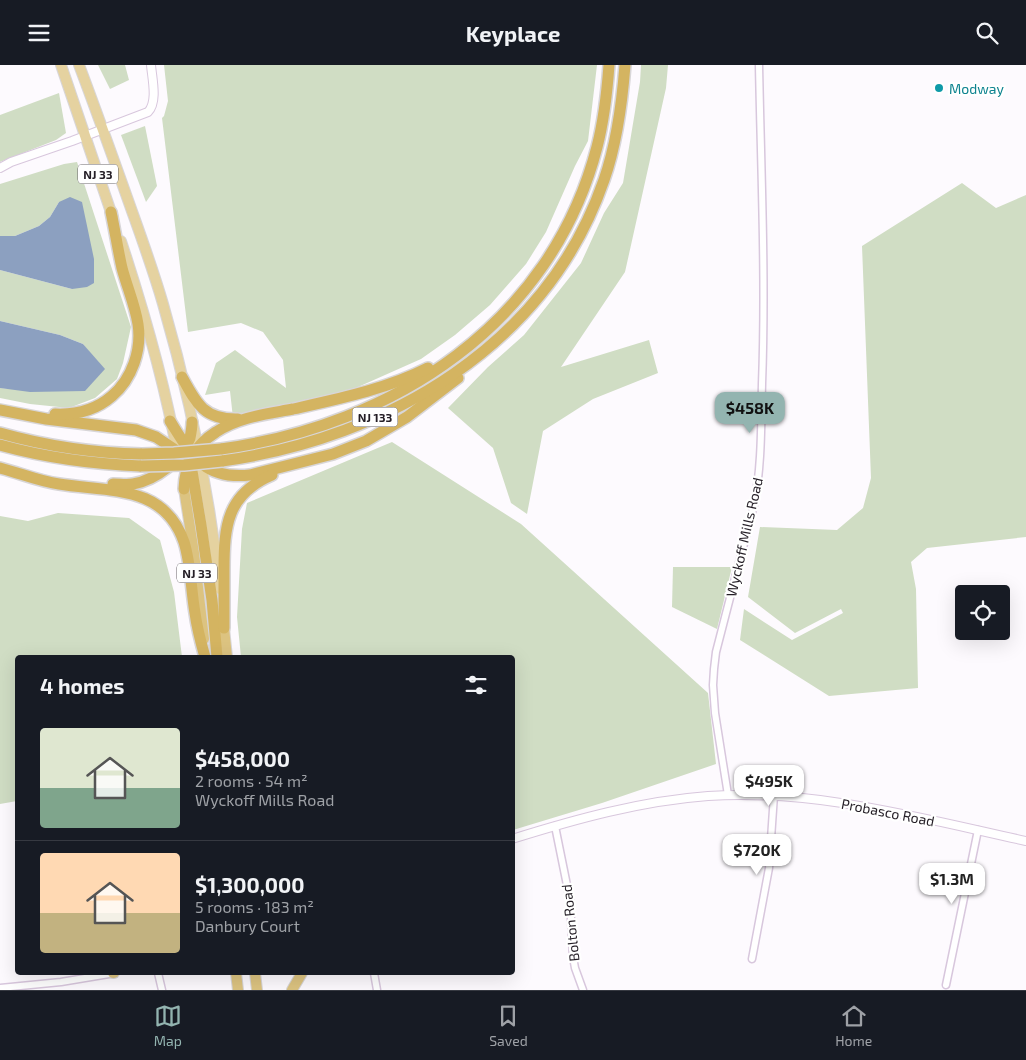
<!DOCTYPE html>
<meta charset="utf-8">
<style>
body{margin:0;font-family:"Exo 2",sans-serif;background:#20242c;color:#f1f3f6;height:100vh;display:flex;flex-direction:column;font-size:19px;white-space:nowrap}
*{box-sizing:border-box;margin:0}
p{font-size:16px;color:#9ea1a6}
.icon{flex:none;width:28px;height:28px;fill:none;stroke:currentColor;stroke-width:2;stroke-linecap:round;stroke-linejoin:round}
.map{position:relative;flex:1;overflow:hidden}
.side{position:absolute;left:15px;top:590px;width:500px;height:320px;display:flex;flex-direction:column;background:#171b24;border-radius:5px;box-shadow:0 5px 20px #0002}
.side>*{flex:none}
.fabs{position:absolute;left:955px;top:520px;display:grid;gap:10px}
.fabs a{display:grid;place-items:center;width:55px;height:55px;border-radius:5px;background:#171b24;box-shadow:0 5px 20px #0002;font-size:25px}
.price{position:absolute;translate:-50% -42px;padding:0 11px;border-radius:10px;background:#fff;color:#222;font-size:16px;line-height:32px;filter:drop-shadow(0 1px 2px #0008)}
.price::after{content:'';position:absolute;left:50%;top:30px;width:15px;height:11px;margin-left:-8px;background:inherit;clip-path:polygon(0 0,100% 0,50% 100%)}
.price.selected{background:#93b4b0;color:#111}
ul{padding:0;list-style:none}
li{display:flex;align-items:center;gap:15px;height:125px;padding:0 25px}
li+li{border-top:1px solid #363941}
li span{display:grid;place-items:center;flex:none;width:140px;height:100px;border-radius:5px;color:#555}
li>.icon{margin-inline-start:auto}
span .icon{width:60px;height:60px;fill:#fffc;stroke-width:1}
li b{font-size:21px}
h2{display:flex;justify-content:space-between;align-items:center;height:60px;padding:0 25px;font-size:21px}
header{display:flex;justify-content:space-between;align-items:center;height:65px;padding:0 25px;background:#171b24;font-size:22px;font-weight:700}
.tabs{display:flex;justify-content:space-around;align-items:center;height:70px;border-top:1px solid #363941;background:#171b24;font-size:14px;color:#9ea1a6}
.tabs a{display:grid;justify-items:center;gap:2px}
.tabs .selected{color:#93b4b0}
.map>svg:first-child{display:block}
</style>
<header><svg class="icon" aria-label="menu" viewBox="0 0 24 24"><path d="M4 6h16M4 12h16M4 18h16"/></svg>Keyplace<svg class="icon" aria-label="search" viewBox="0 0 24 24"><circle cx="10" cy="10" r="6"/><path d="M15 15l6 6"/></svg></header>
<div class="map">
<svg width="1026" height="925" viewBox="0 0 1026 925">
<rect width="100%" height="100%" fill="#fdfafe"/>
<g fill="#d0ddc4">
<polygon points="98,0 125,0 129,15 110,24"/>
<polygon points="164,0 597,0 588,76 575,101 546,167 526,199 490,240 455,270 421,294 349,326 233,353 230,326 205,330 216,298 235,285 286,323 283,295 263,267 241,258 188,267 162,53 164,51 168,36"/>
<polygon points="641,0 668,0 666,23 625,207 561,302 649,275 658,308 593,334 543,366 527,449 511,438 493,383 448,343 488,302 524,270 581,198 604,148 623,118 640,17"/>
<polygon points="59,28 66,68 56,75 0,97 0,50"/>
<polygon points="145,61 157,121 146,137 121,70"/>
<polygon points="77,97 131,262 123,298 117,314 95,333 69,343 30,339 0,333 0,323 15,324 91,290 83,279 60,270 0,256 0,205 72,224 59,137 50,152 39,161 15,171 0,171 0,119 64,99"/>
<polygon points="962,118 996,143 1026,130 1026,472 927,483 911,497 916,524 918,623 829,631 740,575 744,544 792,575 843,548 841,544 795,568 748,532 760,462 837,465 863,443 871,413 862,181"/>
<polygon points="392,377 521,459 708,628 716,699 602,738 513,765 512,592 241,592 237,552 242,464 247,438"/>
<polygon points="58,448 129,453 160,475 174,527 182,592 18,592 17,736 0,739 0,451 28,456"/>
<polygon points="673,502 732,502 717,564 672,542"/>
</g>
<g fill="#8ca0c0">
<polygon points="70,132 82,137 94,194 94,218 87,222 72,224 0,205 0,171 15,171 39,161 50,152 59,137"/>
<polygon points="0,256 60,270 83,279 105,304 85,326 30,327 0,323"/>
</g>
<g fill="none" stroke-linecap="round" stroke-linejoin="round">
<g stroke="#d8c7dd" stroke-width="9">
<g id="minor">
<path d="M728,730L715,648L713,620L714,604L716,587L754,440C762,400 761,359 762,319C766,213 761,106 759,0"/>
<polyline points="555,761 570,835 573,892 575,903 583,925"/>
<polyline points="752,894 769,803 774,730"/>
<polyline points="158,908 162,925"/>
<polyline points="374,908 377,925"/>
<polyline points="946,920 978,765"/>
<polyline points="0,923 61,917 115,908"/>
</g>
</g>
<g stroke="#d8c7dd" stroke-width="10">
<g id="tertiary">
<path d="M0,103L11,97L72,76L148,47C158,37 152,13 151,0"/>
<path d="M512,774C576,754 641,736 708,731C816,724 921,753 1026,776"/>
</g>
</g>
<g stroke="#d8d6d8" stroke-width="12">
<g id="primary">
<polyline points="61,0 113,153"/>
<path d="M79,0C96,45 112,90 128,135C140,169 153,204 163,239C190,332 209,427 220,524"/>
<path d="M121,176C144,246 165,319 178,392"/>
</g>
</g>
<g stroke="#d8d6d8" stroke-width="12">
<g id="trunk">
<polyline points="184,424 194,488 204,574"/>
<polyline points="224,563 227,592"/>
<polyline points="113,908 114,908"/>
<polyline points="236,908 238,925"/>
<polyline points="255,908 257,925"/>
<polyline points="292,925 302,908"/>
</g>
</g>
<g stroke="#d8d6d8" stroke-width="14">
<g id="motorway">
<path d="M182,312C196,338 204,355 238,354"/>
<polyline points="0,345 46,354 136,365 156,372 177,386 186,394 192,406 201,460 212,535 217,592"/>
<path d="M55,349C76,350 96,345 112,331C132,314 142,285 138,259C135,240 127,222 122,203C118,185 115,166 111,147"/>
<path d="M170,356C192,391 204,415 250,410L333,389L366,376L407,352L458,313"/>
<path d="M0,368C46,381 94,388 142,389"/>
<path d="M0,380C47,393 93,399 141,401"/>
<path d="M221,384C394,360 551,259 597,82C604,55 607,28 609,0"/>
<path d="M222,396C388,373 547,280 604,115C617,78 622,39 625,0"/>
<path d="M0,403C20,408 38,416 59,419C108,427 164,419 184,477C191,499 191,525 195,548C197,563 201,578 205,592"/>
<path d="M113,419C120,419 127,420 133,419C156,415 182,395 190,373C191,368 192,362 192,357"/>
<path d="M184,424C185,399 194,381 216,367C238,352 267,349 293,344C338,334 387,324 428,303"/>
<path d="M224,563C224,543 224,524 224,505C224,461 227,429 272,410"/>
</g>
</g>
<use href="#minor" stroke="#fff" stroke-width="6"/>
<use href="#tertiary" stroke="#fff" stroke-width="8"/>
<use href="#primary" stroke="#e5d2a0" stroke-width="10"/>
<use href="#trunk" stroke="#dcc380" stroke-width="10"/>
<use href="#motorway" stroke="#d4b461" stroke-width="11"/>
<g stroke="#d8d6d8" stroke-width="14" stroke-linecap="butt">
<g id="motorway-bridge">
<polyline points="142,389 174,388 221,384"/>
<polyline points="141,401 184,400 222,396"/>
</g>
</g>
<use href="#motorway-bridge" stroke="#d4b461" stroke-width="11"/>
</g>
<circle fill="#0f9aa8" stroke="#fff" stroke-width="2" cx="939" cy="23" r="5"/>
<g text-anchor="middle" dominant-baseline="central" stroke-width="4.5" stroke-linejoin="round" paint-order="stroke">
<g fill="#fff" stroke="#666267" stroke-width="1">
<rect x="78" y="99.5" width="40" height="19" rx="4"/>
<rect x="352.5" y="342.5" width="45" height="19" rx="4"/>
<rect x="177" y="498.5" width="40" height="19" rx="4"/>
</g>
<g font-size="12" font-weight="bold" fill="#241e26">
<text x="98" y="109">NJ 33</text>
<text x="375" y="352">NJ 133</text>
<text x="197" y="508">NJ 33</text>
</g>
<g font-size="14" fill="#0d838f" stroke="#fff" text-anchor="start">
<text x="949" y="23">Modway</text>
</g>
<g font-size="14" fill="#241e26" stroke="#fff">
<text transform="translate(744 472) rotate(-77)">Wyckoff Mills Road</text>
<text transform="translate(888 747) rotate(11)">Probasco Road</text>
<text transform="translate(570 858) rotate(-96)">Bolton Road</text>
</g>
</g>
</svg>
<div class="fabs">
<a><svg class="icon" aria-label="locate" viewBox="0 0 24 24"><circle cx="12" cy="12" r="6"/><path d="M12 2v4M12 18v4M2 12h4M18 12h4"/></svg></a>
</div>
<b class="price selected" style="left:750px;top:369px">$458K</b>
<b class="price" style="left:769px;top:742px">$495K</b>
<b class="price" style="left:757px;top:811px">$720K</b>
<b class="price" style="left:952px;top:840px">$1.3M</b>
<section class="side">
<h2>4 homes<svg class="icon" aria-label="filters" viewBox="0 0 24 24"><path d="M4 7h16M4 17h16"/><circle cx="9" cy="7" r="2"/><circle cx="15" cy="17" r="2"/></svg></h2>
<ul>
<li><span style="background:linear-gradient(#dfe7d0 60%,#7fa58c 0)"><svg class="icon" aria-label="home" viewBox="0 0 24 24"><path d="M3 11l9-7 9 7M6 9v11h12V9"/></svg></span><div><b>$458,000</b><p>2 rooms · 54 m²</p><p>Wyckoff Mills Road</p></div></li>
<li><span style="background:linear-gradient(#ffd9b3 60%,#c2b280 0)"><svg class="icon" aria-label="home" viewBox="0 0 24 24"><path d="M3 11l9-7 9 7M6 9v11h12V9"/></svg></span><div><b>$1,300,000</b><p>5 rooms · 183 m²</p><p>Danbury Court</p></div></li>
</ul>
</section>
</div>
<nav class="tabs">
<a class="selected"><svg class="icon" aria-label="map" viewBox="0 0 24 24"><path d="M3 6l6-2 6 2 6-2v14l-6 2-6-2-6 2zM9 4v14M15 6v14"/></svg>Map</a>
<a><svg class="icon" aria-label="saved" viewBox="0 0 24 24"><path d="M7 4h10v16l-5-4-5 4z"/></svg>Saved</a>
<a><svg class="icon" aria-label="home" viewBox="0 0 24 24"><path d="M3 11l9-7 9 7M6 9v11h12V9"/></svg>Home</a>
</nav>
